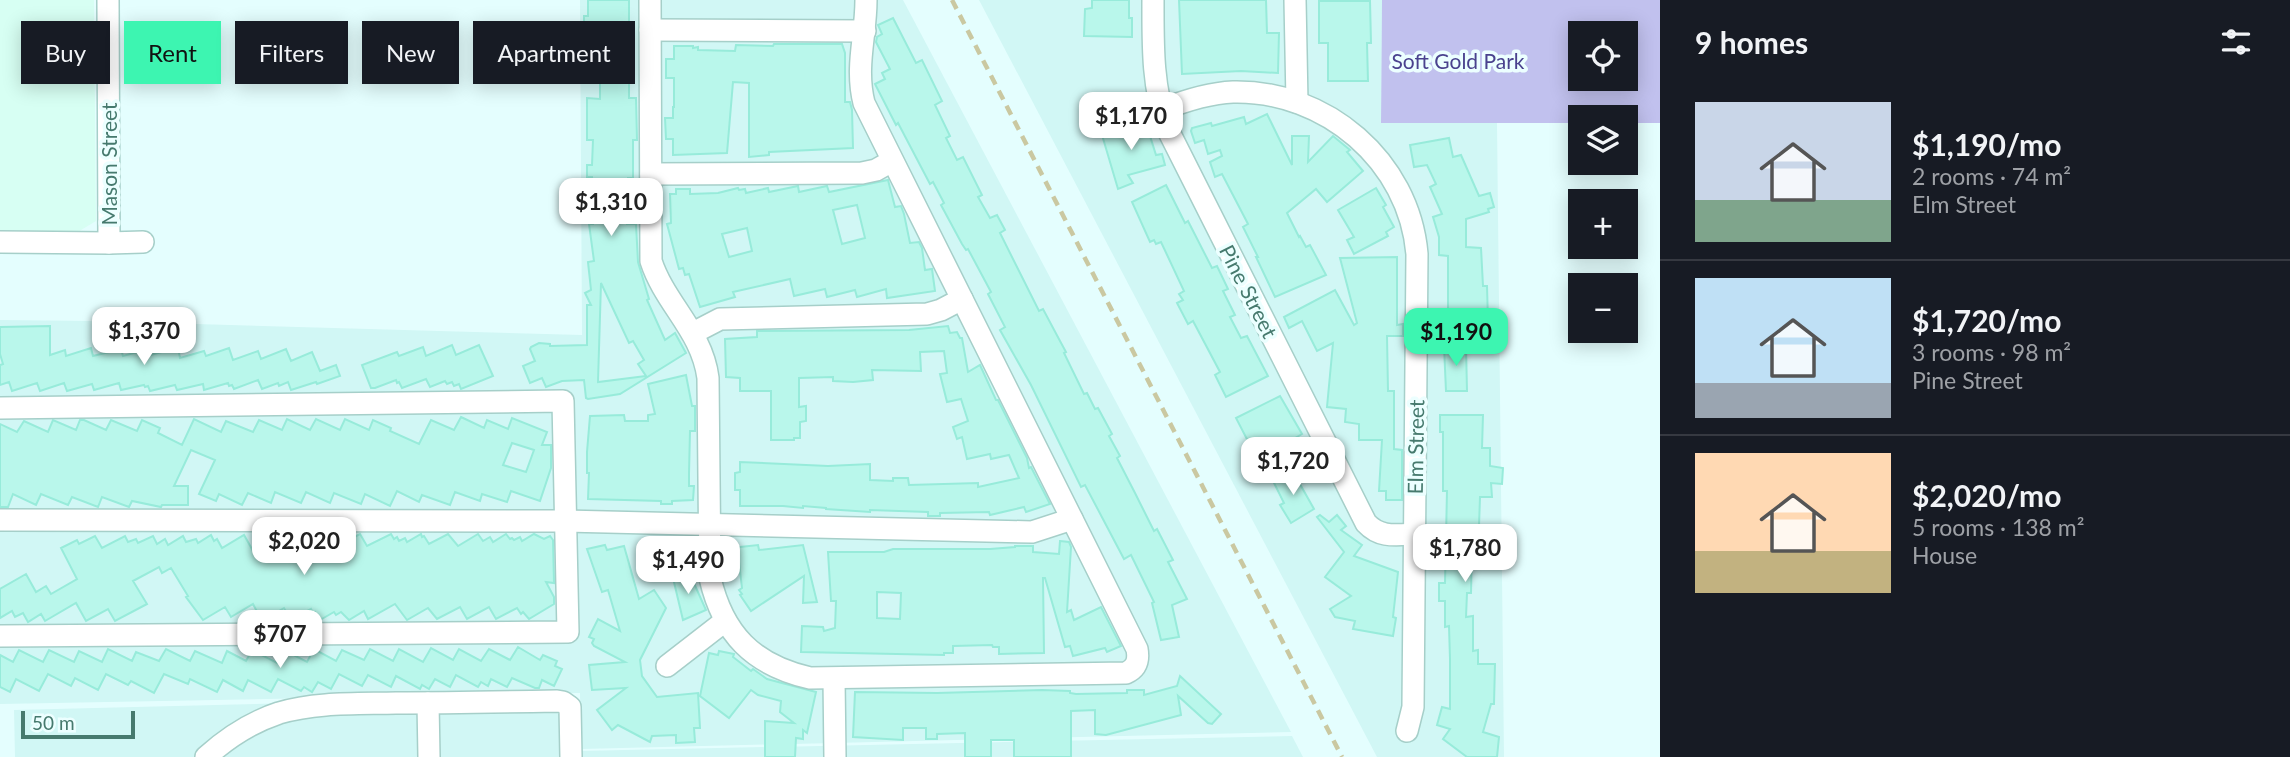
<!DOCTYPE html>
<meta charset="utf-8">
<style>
body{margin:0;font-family:Lato,sans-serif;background:#242831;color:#f1f3f6;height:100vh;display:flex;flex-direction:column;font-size:26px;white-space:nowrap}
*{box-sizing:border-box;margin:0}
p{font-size:23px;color:#9ea1a6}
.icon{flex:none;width:38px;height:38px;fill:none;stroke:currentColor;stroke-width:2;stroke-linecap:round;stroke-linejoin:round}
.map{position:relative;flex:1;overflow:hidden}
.sheet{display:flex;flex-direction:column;background:#171b24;width:630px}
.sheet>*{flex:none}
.hud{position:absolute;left:21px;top:21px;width:665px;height:63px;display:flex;gap:14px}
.buttons{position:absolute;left:1568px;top:21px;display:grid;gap:14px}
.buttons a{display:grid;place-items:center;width:70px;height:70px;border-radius:0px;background:#171b24;box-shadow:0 4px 18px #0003;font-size:35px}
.scale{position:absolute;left:21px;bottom:18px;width:114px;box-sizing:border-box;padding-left:7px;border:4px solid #467a6e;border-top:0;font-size:19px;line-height:24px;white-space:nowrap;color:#467a6e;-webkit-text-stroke:5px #ecffff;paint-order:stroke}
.price{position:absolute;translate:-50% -60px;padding:0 16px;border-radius:14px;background:#fff;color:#222;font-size:23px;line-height:46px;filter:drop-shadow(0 2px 4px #0008)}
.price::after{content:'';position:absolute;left:50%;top:42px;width:21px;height:16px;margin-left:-10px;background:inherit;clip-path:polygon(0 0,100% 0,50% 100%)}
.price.active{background:#3df5b1;color:#111}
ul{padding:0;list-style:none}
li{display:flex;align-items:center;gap:21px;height:175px;padding:0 35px}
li+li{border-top:2px solid #363941}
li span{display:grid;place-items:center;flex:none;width:196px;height:140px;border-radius:0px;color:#555}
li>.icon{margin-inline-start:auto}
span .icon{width:84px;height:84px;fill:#fffc;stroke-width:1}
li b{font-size:30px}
h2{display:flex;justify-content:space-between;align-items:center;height:84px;padding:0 35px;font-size:30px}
.tag{padding:0 24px;border-radius:0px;background:#171b24;box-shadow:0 4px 18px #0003;font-size:24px;line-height:63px}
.tag.active{background:#3df5b1;color:#111}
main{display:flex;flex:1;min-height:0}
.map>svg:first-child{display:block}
</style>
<main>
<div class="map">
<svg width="1660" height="757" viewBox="0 0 1660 757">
<rect width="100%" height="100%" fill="#e4fefe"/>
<g fill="#d1f7f5">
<polygon points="580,0 903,0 1291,732 581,749 580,693 0,704 0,320 92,321 582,335"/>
<polygon points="979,0 1382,0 1381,123 1497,123 1504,757 1377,757"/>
<polygon points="576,696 578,751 1292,736 1303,757 15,757 14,710"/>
</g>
<polygon fill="#d7fff3" points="0,0 94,0 96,221 76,233 0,232"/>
<path fill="#c1c1ee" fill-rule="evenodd" d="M1382,0H1660V123H1626V117H1580V123H1381ZM1580,33H1626V79H1580Z"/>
<g fill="#b9f7eb" stroke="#97ebda" stroke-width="2" fill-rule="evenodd">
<path d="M588,0H629V98H636L637,140H633V178H628V182H625L626,216L627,224H636L638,262L649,299L647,300L665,340L675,333L686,353L620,394L588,399L586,398L584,380L562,381L546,387L542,378L530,383L523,366L535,361L530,349L531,347L539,343L550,344V346L587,345V305H591L585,293L591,290L588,262L594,261L589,224H593L592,177H587V165H592L593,140H587V98L600,99V74H597L596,40H584V16H588ZM601,283L629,343L633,341L644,360L638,364L646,376L598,382Z"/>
<polygon points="1092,0 1129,0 1129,18 1132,18 1132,37 1084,36 1085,9 1092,8"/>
<polygon points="1179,0 1266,0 1267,33 1279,33 1278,73 1241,71 1182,74"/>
<polygon points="1319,1 1370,1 1371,43 1367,43 1368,81 1328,81 1328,43 1319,43"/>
<polygon points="893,18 916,63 922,60 942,101 935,105 950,136 946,138 957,160 963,157 982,195 978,197 990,218 997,215 1005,230 1000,233 1039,311 1043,309 1060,341 1066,352 1064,353 1084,394 1087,393 1095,409 1098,408 1112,434 1109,436 1120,456 1117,458 1135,493 1154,531 1157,529 1173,560 1168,562 1187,599 1172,605 1179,637 1161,640 1152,603 1154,602 1131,555 1124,559 1085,485 1081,487 1031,385 1000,330 1005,327 988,294 991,292 968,249 966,250 962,244 941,205 944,203 933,182 930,184 898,123 896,125 875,84 885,79 882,73 890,69 876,42 877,37 882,34 878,25"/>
<polygon points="774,44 842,44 845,53 845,102 850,102 852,110 853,148 769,152 769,155 749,157 749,83 733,82 727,153 673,155 673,139 666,139 665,118 673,118 673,107 674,107 674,78 666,78 666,59 674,59 674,46 693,46 693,48 698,47 698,50 735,51 736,45 773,46"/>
<polygon points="1267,114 1292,165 1292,136 1309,136 1308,162 1333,136 1350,150 1347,152 1363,171 1327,202 1316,189 1287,213 1299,237 1300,236 1306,247 1310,245 1326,275 1275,297 1256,257 1258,257 1243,227 1248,224 1222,174 1215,177 1210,162 1222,156 1220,150 1208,154 1204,140 1195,143 1191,131 1192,128 1211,123 1212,126 1244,117 1246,124"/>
<polygon points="1145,120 1156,155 1162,154 1165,165 1128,175 1133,183 1118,189 1102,135 1112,132 1111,129"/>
<polygon points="1449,138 1453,157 1461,155 1479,196 1490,193 1494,207 1488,209 1489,212 1466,219 1466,247 1481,248 1483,286 1487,286 1488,322 1448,322 1448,256 1439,255 1439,237 1433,217 1442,214 1430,187 1436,184 1427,165 1414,167 1410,145"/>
<path d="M888,180L895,207L901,206L904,214L910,243L919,242L922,248L925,270L932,269L935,291L887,298L886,289L857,297L855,290L827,297L825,289L794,296L790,279L733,292L735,297L700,307L689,274L685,275L683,268L679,269L667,224L671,223L670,194H676V189H690V194L718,193L738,188L739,190L745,189L746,193L768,188L769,192L798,186L799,192L827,186L829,192ZM857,205L865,238L842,244L833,210ZM747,228L752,251L729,257L722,234Z"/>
<polygon points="1166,185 1185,223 1188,221 1212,268 1217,266 1228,289 1223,291 1235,315 1230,317 1241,338 1247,336 1268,376 1226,397 1215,375 1220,372 1193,321 1188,324 1177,303 1183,300 1179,294 1184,291 1161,242 1156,244 1154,240 1150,242 1132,202"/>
<polygon points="1376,188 1386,205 1383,207 1394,227 1386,232 1388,236 1354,254 1347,240 1354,237 1338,210"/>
<polygon points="1397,257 1397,325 1403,324 1403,336 1387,336 1388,391 1394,391 1394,449 1402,450 1402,500 1386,500 1386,491 1379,491 1382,440 1359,440 1359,424 1345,422 1346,409 1327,407 1333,343 1317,351 1302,321 1289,328 1284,317 1335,290 1354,325 1357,323 1340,258"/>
<polygon points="50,326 50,355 65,350 66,356 91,348 93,356 121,349 123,356 148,349 150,355 178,348 180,358 204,351 206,356 229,348 233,360 258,351 261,359 286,349 291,361 312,352 320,371 336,365 340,376 317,384 316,382 291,390 288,382 279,386 278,383 262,389 258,380 234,389 232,385 229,386 228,383 204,390 203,384 177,390 175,385 150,391 148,386 145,387 144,385 121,390 119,383 94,390 92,384 67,391 64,383 40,391 37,383 12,391 9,382 0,385 0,365 3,364 0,354 0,327"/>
<polygon points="948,326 950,333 957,332 960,338 962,338 968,372 980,365 996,400 998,400 1027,458 1029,468 1031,467 1050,504 1026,512 1024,507 990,515 989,512 940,513 940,516 928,516 928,512 870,510 870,512 826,509 826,508 803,506 803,508 783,506 740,506 740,490 735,490 735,473 740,472 740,462 828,466 870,464 870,480 893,481 893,478 908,478 909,485 978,483 978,487 1019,478 1009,455 991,459 990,454 967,459 962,437 957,439 953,427 968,421 961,399 947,402 940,374 947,373 944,351 920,352 921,371 872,370 873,380 853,382 833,381 833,377 799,378 799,407 806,406 806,421 800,422 800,438 794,438 794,440 771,440 771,391 740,391 740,378 726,377 725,339 757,337 757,331 909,330"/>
<polygon points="452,345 456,355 479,345 493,376 461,389 459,384 454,386 452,382 447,384 445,381 430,387 426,379 402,388 399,382 397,383 396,380 375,388 371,388 362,365 397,352 399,356 423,347 426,356"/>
<polygon points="1444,346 1466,346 1467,391 1446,391"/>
<polygon points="686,375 692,406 695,406 695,431 690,431 689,474 689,486 694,486 693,500 672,501 672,504 661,504 661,501 588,499 589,473 587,473 587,452 590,416 624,415 625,421 648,421 648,415 655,414 648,384"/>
<polygon points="1280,396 1302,434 1261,458 1254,446 1251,447 1236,418"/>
<polygon points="1440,415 1483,415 1482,448 1490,448 1490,466 1503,468 1502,484 1491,483 1492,497 1480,497 1479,526 1470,526 1470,549 1472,549 1471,593 1467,593 1466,617 1473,616 1473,651 1478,650 1478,664 1495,664 1494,704 1491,704 1483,732 1499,737 1497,757 1467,757 1443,739 1450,729 1437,725 1442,707 1450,709 1450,659 1449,626 1445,627 1445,601 1439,601 1439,583 1445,583 1447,491 1443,491 1443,432 1440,432"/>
<path d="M461,417L484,428L487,420L508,429L512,418L547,432L542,445H551V468L540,501L511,491L507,502L482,494L480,501L455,492L450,505L422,495L419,502L397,491L390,506L365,494L361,504L334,493L330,503L306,492L301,503L275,492L271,503L248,493L242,505L219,494L216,501L199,494L215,460L191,450L174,486H188V505H162L161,507L132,501L129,507L102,497L98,507L72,497L68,505L41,494L36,505L13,494L8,507H0V424L17,432L24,421L48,432L53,420L76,430L80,420H84L106,430L111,420L137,431L142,420L160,428L158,433L182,445L194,419L221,432L226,421L253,432L259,420L282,430L287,419L310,430L316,419L340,430L345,419L369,430L373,420L391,428L390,431L419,444L431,420L454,430ZM512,443L534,450L526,472L503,465Z"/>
<polygon points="1292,470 1314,509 1291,523 1280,505 1284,503 1273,481"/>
<polygon points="1320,515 1329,522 1337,515 1346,526 1341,530 1362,545 1354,556 1398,572 1393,617 1396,618 1393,636 1353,629 1355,621 1335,617 1330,609 1351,596 1325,577 1344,552 1317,517"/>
<polygon points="360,534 367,546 391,534 394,539 397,537 399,541 405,538 407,542 421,534 422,537 424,536 429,544 448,534 458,546 478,534 483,541 490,537 493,542 506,534 510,539 512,538 514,540 520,537 522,541 534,534 544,539 550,536 553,540 554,583 546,582 554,597 554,604 529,619 523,612 521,614 517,608 496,619 489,607 467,619 460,607 437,619 428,608 407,620 395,604 368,619 364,611 349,620 341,612 336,615 334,612 320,620 315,612 313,613 311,609 291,620 284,608 262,621 253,604 231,617 225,607 203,620 186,597 188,596 171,568 162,573 159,567 133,581 147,604 115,621 108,609 86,621 76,603 45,621 41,614 28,622 23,613 15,617 12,611 0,618 0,589 26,574 36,592 46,586 51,594 77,579 61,548 77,540 79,544 95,536 102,548 125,536 128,542 136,539 138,543 153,536 157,544 165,539 168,545 183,536 186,542 196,539 198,543 211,535 214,541 217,539 222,548 244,535 253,551 276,538 280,542 286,538 289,544 304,536 306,539 309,538 313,546 333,535 339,545"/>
<polygon points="669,538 695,540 697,566 664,564 666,546 668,546"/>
<path d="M1060,541L1069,542L1071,547L1067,612L1071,610L1074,620L1101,607L1121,646L1107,652L1105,648L1073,656L1070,646L1065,647L1045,578H1043L1044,653L999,654V647H993L992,645L953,646V653H944V655L801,652L802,626L823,627L824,631L835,628L836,601H831L828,552H884L893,549H990L1015,547V546H1033V552L1059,554ZM877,592L901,593L900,619L877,618Z"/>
<polygon points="605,545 607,550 624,546 639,599 654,590 666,608 640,660 642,676 657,697 698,693 700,728 694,728 695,742 676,743 676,735 652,736 650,742 618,725 612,730 597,710 626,688 592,690 591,682 589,665 625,662 594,646 592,643 594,639 589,637 598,619 620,631 608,590 602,592 587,549"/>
<polygon points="758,545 759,550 803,545 817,602 803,603 804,576 751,611 740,595 742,594 739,590 742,588 739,562 733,563 731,548"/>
<polygon points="688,570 706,610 683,620 673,578"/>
<polygon points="518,647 540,660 543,655 557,661 555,666 562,669 554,686 542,680 539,688 535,688 512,678 507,687 491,679 488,686 481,682 478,687 456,675 450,687 435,679 429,689 422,685 420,689 396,676 391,687 368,675 362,686 339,674 331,689 318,682 312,692 304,687 301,691 278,679 271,692 248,680 243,691 223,680 217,692 190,679 188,684 164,674 154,693 131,681 128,685 106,674 98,690 75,678 71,686 48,674 39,691 16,679 10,692 0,687 0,655 13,662 19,650 43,662 49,650 74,662 79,651 102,662 108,649 132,661 136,652 159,661 166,649 190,661 195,651 222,663 227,651 246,661 252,650 277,663 284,650 307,662 314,649 336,661 342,650 364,660 370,649 393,661 399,649 423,662 431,648 453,660 459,649 481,661 489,649 510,660"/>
<polygon points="719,651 734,654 733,657 751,671 753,669 767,679 816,692 807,733 803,730 803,739 796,738 795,757 765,757 765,721 794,723 780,712 781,701 758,695 751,690 729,718 700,696 709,653 718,655"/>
<polygon points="1180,676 1221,714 1212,724 1208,723 1178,696 1181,715 1106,735 1095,734 1095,710 1071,711 1071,757 1014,757 1014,740 991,740 991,757 965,757 965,733 937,734 937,739 926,739 926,728 903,728 903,740 853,737 855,692 937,693 1042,690 1070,691 1070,693 1076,694 1127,693 1127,690 1144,690 1144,695 1177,686"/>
</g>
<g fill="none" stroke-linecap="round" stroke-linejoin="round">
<g stroke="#a6cfc9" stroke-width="24">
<g id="minor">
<polyline points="108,0 109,243 143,242"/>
<path d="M650,0L651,261C665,304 702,331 708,378L710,578C723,634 753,665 810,678L1126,673C1137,668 1139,660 1137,649L864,103C855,67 866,36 866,0"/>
<path d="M1153,0C1153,44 1152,86 1167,128L1366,523C1380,538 1395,535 1415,534"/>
<polyline points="1295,0 1297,102"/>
<polyline points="650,30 865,31"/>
<path d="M1161,110C1184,101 1208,93 1233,92C1326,90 1409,161 1417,254L1413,707L1407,731"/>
<polyline points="651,174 862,173 876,170 892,161"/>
<polyline points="0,242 109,243"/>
<polyline points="693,333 720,319 927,314 941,310 962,299"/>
<polyline points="0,408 563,401 568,632 0,636"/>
<polyline points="0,520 565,521 1032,532 1072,519"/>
<polyline points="667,666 725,621"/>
<polyline points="834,679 835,757"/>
<polyline points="428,703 429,757"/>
<path d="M206,757C226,739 252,722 279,713C316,702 357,704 396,703C449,703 503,702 557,701L563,702L570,707L571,757"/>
</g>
</g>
<use href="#minor" stroke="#fff" stroke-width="21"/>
<polyline stroke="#cac8a1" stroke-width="4.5" stroke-dasharray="10 7" stroke-linecap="butt" points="952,0 1342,757"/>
</g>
<g text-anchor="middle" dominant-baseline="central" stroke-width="7" stroke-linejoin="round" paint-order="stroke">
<g font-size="21" fill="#4a428e" stroke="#ecffff">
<text x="1458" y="60">Soft Gold Park</text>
</g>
<g font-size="21" fill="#467a6e" stroke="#ecffff">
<text transform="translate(108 164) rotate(-90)">Mason Street</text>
<text transform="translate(1249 291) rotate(63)">Pine Street</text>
<text transform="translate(1415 447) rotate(-89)">Elm Street</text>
</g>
</g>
</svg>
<div class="buttons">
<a><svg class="icon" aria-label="locate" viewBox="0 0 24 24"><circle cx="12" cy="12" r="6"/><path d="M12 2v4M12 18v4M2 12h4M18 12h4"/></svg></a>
<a><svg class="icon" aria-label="layers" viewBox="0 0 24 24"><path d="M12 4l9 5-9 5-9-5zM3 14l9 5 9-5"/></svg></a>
<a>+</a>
<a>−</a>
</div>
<div class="scale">50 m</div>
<b class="price" style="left:1131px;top:152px">$1,170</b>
<b class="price" style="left:611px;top:238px">$1,310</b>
<b class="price" style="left:144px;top:367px">$1,370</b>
<b class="price active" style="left:1456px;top:368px">$1,190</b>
<b class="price" style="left:1293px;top:497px">$1,720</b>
<b class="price" style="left:304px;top:577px">$2,020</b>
<b class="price" style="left:1465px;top:584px">$1,780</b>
<b class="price" style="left:688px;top:596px">$1,490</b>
<b class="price" style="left:280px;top:670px">$707</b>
<div class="hud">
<a class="tag">Buy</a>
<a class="tag active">Rent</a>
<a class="tag">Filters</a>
<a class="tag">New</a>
<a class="tag">Apartment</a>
</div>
</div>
<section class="sheet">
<h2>9 homes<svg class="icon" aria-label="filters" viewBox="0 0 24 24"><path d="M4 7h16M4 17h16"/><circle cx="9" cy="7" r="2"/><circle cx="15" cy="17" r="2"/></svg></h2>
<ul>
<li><span style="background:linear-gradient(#c9d6e8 70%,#7fa58c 0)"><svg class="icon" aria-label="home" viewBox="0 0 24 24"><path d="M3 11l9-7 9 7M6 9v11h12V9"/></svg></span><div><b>$1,190/mo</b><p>2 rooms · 74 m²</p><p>Elm Street</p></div></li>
<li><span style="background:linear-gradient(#bfe0f5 75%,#9aa5b1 0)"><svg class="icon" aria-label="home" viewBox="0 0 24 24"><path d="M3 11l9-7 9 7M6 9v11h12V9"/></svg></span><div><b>$1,720/mo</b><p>3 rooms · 98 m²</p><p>Pine Street</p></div></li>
<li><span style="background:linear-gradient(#ffd9b3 70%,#c2b280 0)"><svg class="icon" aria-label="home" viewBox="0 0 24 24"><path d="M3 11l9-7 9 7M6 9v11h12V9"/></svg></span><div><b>$2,020/mo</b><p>5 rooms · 138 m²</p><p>House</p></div></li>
</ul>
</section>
</main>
